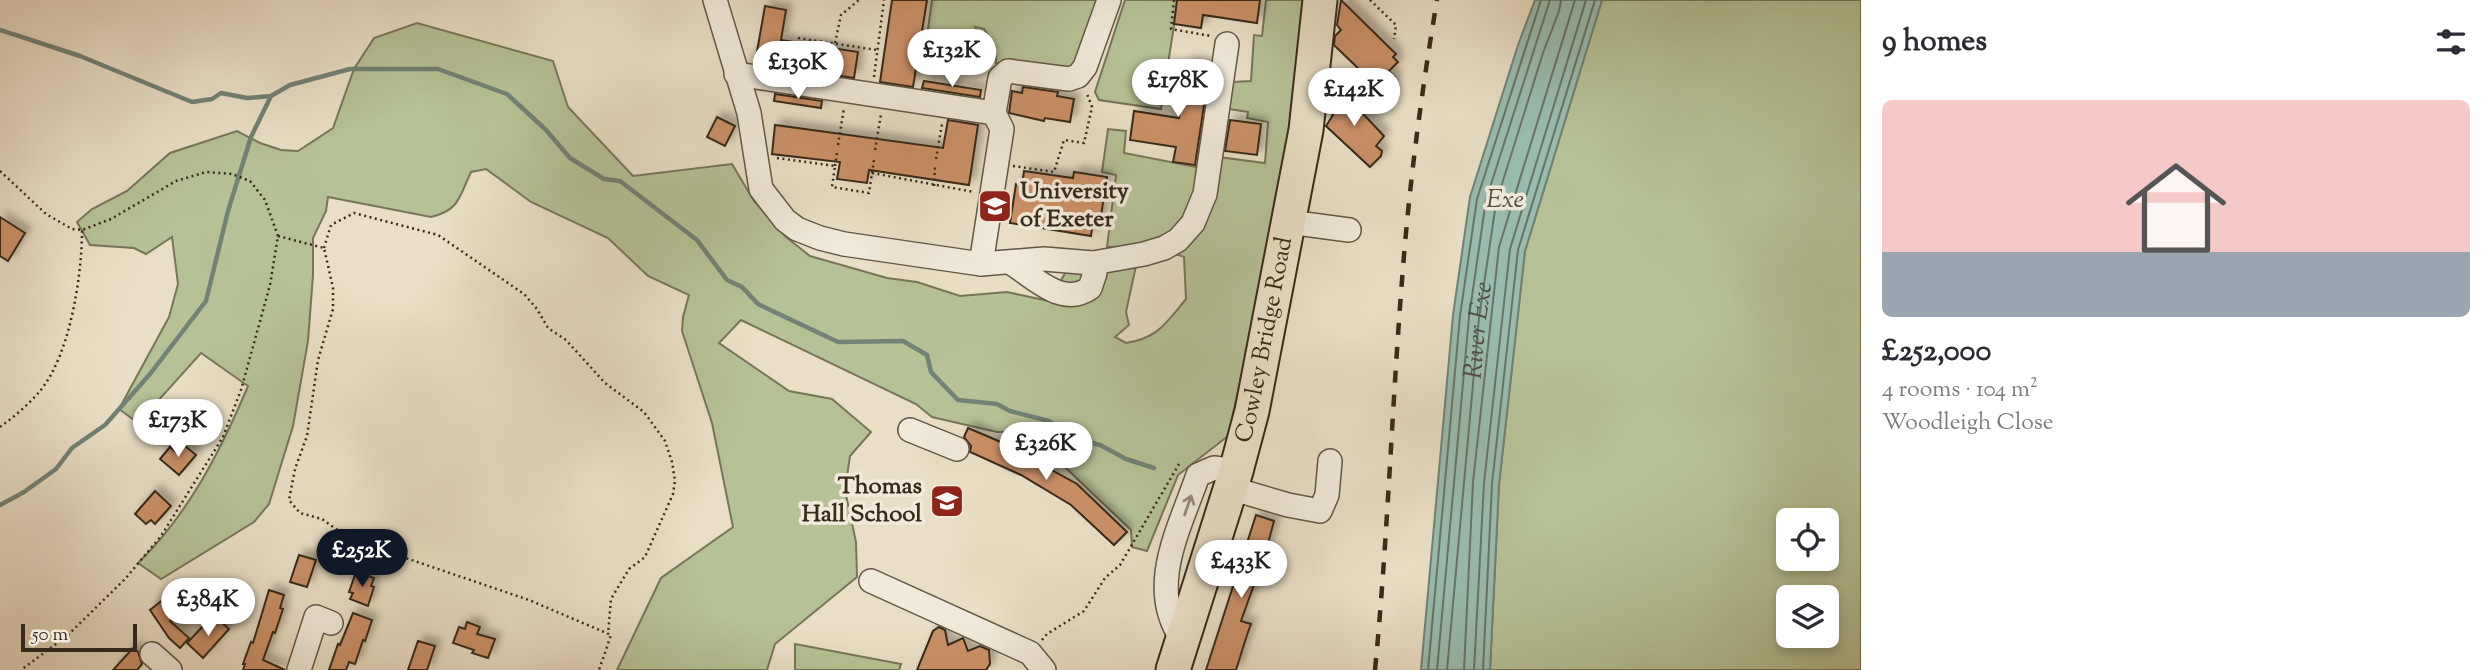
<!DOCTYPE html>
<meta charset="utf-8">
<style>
body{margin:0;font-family:"Sorts Mill Goudy",serif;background:#f7f7f7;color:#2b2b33;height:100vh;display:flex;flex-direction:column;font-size:26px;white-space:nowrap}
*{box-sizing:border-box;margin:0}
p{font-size:23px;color:#7c7c81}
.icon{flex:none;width:38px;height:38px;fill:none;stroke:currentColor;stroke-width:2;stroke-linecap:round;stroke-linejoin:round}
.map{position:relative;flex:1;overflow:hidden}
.side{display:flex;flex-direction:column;background:#fff;width:630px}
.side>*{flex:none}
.tools{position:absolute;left:1776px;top:508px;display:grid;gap:14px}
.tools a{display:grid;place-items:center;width:63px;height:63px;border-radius:10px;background:#fff;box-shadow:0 4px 10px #0003;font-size:35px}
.scale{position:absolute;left:21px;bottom:18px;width:116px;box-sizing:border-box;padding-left:7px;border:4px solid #382a19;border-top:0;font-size:19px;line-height:24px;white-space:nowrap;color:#382a19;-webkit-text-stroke:5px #f1eada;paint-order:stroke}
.price{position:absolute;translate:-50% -60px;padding:0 16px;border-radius:24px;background:#fff;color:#222;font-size:23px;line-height:46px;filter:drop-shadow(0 2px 4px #0008)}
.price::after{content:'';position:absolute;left:50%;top:42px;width:21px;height:16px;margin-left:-10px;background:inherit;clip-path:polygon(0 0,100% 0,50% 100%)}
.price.on{background:#111827;color:#fff}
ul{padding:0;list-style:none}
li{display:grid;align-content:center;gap:14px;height:371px;padding:0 21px}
li span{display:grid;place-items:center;height:217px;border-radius:10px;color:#555}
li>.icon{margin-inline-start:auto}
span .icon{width:126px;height:126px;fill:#fffc;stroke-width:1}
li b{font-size:30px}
h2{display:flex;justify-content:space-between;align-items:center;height:84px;padding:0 21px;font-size:30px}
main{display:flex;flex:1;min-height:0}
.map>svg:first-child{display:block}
</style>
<main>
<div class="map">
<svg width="1861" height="670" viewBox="0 0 1861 670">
<defs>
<filter id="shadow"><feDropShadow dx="6" dy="-6" stdDeviation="3.5" flood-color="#0004"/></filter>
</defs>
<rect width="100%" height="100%" fill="#eadfc6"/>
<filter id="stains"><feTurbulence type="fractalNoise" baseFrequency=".00286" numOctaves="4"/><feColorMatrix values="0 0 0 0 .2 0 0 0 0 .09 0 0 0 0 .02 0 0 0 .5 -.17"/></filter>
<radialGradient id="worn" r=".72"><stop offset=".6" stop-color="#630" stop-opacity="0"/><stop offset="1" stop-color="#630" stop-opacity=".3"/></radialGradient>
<g fill="#b6c296" stroke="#777658" stroke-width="2" fill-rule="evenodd">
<polygon points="932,0 1103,0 1082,62 1064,72 996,63 995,46 984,29 975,27 978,33 966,71 923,65"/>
<polygon points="1125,0 1178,0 1161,109 1099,100 1095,92"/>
<path d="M1266,0H1308L1294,140L1228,436L1178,475L1147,551L1132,547L1131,530L1028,432H997L932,417L916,404L741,320L719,343L789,391L832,399L871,432L850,456L845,490L856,542L857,577L775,644L767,670H617L661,578L733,527L712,423L682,331L683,317L689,295L648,276L608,238L531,202L486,169L471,172C459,197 460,210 431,217L328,197L326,211L313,238V275L308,341L293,426L269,504L254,522L161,579L138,563C188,515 221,450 248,386L201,353L138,423L119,409L169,317L178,284L172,237L146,254L134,248L90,245L77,222L92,209L127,191L170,153L237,131L260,143L281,150L298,151L333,128L354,69L374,38L417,23L553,61L568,107L633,176L732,164L754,201L786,237L810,256L887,278L917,282L960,296L1007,292L1049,301L1067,270L1136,266L1126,312L1129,325L1115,337L1126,343C1158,338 1166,323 1186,299L1184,257L1155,246L1107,247L1116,175L1102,172L1108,129L1126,131L1124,153L1217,171L1218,157L1265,163L1268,122L1247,118L1248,112L1229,109L1233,82L1251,81L1254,35L1262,36Z"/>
<path d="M1602,0H1861V670H1490L1499,484L1525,251ZM1788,520H1827V558H1788ZM1788,597H1827V635H1788Z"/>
<polygon points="795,644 901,664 899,670 795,670"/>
</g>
<polygon fill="#98bdb0" stroke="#728274" stroke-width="2" points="1535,0 1602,0 1525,251 1499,484 1490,670 1421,670 1453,315 1470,197 1518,45"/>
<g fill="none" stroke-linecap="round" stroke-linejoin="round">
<g stroke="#687464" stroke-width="2">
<polyline points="1428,670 1460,316 1477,199 1541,0"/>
<polyline points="1437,670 1469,317 1486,200 1550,0"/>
<path id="s1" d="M1447,670L1479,318L1496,203L1543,53L1559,11L1561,0"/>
<polyline points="1464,670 1473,482 1499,247 1575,0"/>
<polyline points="1474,670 1484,483 1510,249 1586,0"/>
<polyline points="1483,670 1492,484 1518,250 1595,0"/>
</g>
<g stroke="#728274" stroke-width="4.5">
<polyline points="0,30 80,56 192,102 212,99 221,93 247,98 271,96 290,85 350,69 438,69 507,94 546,130 570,158 604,179 620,181 697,240 727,280 742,287 758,304 838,342 903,341 927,355 931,372 958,400 997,404 1010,411 1049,421 1074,438 1100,445 1126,459 1154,468"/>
<polyline points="0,505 24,492 56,469 72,448 105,425 150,374 206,301 228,211 251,137 271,96"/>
</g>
</g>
<g fill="#ca9068" stroke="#382a19" stroke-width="2" filter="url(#shadow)">
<polygon points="892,0 927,0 913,87 880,82"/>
<polygon points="1177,0 1260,0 1257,23 1203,15 1201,28 1174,24"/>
<polygon points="1341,0 1396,54 1393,57 1398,62 1389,71 1395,77 1390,99 1334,45 1335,36 1341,30 1337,25"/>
<polygon points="765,6 786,10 781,40 858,52 854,78 755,63"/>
<polygon points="1187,63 1210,66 1195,165 1173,162 1176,147 1130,140 1134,111 1179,118"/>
<polygon points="924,81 981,90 980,97 922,88"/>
<polygon points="1337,86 1384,136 1376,146 1382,151 1381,156 1370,167 1326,126 1333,115 1328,110"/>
<polygon points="1023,87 1058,92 1057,96 1074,99 1070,122 1045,118 1044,121 1009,113 1012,91 1022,93"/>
<polygon points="775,94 822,101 821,108 774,101"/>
<polygon points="717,117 735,126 725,146 707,137"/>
<polygon points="948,120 978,125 969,185 869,170 867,183 837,179 840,162 772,154 775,125 943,148"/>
<polygon points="1230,120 1261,124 1257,155 1225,151"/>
<polygon points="1024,171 1073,178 1074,172 1107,177 1100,222 1093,221 1091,236 1010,223 1016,184 1022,185"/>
<polygon points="0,217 25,233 8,261 0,256"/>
<polygon points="968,428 1022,451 1021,453 1077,484 1127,532 1114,545 1071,505 1021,475 970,452 971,446 964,437"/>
<polygon points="184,445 196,455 179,475 160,459 170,447 177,453"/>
<polygon points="155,491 171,506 155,524 151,520 146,524 135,514"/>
<polygon points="1256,515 1274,521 1266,551 1241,621 1251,624 1247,635 1236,670 1206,670"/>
<polygon points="299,555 316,560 307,587 290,582"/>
<polygon points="356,572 374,578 371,586 374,587 368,606 350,599 353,593 349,592"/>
<polygon points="269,590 284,595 280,608 283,609 275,633 273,632 263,660 285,670 243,670 245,664 243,664 251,642 253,643"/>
<polygon points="173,592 185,608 170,621 189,638 180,648 169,638 150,610"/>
<polygon points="353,613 372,620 365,641 363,640 355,664 349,662 346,670 329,670 338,644 340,645"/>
<polygon points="219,620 229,629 203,658 187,643 206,623 211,628"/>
<polygon points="467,622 480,627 477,634 495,639 488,658 472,653 474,650 453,643 459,627 465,629"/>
<polygon points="939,627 945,630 948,645 963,638 968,651 980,646 989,650 990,664 986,670 917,670 933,631"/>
<polygon points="418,641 435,646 427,670 408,670"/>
<polygon points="134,647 138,652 142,664 137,670 113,670"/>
</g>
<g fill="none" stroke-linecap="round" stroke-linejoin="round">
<g stroke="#645744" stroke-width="26">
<g id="minor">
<polyline points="715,0 749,113 761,189 785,220 797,229 820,238 844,244 981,264 1044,259 1093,263 1144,254 1164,248 1178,240 1193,223 1205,194 1227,44"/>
<polyline points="736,74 994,113"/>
<polyline points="1289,222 1349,230"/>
<path d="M1011,263C1034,277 1062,308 1090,288L1095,273L1093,263"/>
<polyline points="981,264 1002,129 994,113 1000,78 1008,71 1069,79 1078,76 1085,67 1109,0"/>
<polyline points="910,430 957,449"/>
<polyline points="1230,488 1288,505 1320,511 1327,495 1330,461"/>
<polyline points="871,581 1030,653 1044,670"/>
<path d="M1182,639C1146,587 1180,528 1198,475L1214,468L1236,471"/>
<polyline points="152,654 170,670"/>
<polyline points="299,670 316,617 331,623"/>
</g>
</g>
<g stroke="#382a19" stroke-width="37">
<g id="highway">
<path id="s2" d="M1173,670L1236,471L1252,411L1306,130L1320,0"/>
</g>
</g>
<g stroke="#382a19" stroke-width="2.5" stroke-dasharray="2 3.5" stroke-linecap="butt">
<polyline points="1174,0 1171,29 1211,36"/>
<polyline points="1370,0 1396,25 1394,39"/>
<polyline points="798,38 877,50"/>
<polyline points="835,43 841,15 859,0"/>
<polyline points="874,77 884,0"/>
<polyline points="838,145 844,108"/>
<polyline points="875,150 881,114"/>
<polyline points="777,158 835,166 832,187 869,193 872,173 974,192"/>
<polyline points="936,159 942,124"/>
<polyline points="835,166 837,153"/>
<polyline points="1013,166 1054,172 1064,140 1084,143 1092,107 1087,94"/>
<polyline points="0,171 46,214 72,229 82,230 111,219 176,181 206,172 232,174 250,181 265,200 278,236 270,285 241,390 223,437 161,536 126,578 68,635 21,670"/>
<polyline points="872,173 874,160"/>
<polyline points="934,186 935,166"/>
<polyline points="278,236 324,248 333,288 333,309 318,360 307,436 295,469 289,500 300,513 322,519 350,539 529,600 611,635 599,670"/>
<polyline points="324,248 331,225 354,213 438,235 524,294 537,309 548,328 566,340 605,383 644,412 665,441 672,462 675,481 673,494 645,557 629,569 611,599 608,634"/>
<path d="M0,427C14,417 29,404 40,391C70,355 82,276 82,230"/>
<polyline points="1042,640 1047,634 1084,611 1105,578 1120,565 1179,464"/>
</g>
<use href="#minor" stroke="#f1eada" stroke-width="23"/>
<use href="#highway" stroke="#eadfc6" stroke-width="33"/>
<path stroke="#382a19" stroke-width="4.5" stroke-dasharray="12 12" stroke-linecap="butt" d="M1375,670C1388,536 1392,402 1403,268C1410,178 1422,89 1437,0"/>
</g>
<defs><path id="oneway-shaft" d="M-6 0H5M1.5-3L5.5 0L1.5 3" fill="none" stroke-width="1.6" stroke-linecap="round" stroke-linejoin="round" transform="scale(1.75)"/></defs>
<use stroke="#948a7a" href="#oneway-shaft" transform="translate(1188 505) rotate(-71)"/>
<defs>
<g id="university-square" transform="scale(1.75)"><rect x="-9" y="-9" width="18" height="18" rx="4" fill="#8f2418" stroke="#f1eada"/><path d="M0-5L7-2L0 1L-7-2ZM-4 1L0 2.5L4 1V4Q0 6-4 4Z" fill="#fff"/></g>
<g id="school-square" transform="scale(1.75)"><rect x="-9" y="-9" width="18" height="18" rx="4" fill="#8f2418" stroke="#f1eada"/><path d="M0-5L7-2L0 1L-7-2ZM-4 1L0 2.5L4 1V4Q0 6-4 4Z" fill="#fff"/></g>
</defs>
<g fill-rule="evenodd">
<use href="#university-square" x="995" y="206"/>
<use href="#school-square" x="947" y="501"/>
</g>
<g text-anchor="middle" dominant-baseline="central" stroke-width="7" stroke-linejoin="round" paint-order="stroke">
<g font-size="24" font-weight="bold" fill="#382a19" stroke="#f1eada" text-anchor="start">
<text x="1020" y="192">University<tspan x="1020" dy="28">of Exeter</tspan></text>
<text x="922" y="487" text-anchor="end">Thomas<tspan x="922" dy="28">Hall School</tspan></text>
</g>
<g font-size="24" fill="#382a19" stroke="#f1eada">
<text stroke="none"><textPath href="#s2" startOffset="343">Cowley Bridge Road</textPath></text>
</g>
<g font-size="26" font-style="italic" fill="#504f3f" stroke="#f1eada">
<text x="1505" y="200">Exe</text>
<text stroke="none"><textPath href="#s1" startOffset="341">River Exe</textPath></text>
</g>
</g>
<rect width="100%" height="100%" filter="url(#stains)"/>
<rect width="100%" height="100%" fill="url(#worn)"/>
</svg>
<div class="tools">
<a><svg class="icon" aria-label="locate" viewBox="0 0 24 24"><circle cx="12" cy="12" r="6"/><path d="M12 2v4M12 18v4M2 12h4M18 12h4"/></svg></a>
<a><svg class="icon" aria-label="layers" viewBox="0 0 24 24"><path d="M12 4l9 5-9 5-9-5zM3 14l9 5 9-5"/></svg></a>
</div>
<div class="scale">50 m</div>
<b class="price" style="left:952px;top:89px">£132K</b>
<b class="price" style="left:798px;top:101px">£130K</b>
<b class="price" style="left:1178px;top:119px">£178K</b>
<b class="price" style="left:1354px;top:128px">£142K</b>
<b class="price" style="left:178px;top:459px">£173K</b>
<b class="price" style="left:1046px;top:482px">£326K</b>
<b class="price on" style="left:362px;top:589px">£252K</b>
<b class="price" style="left:1241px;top:600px">£433K</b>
<b class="price" style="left:208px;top:638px">£384K</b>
</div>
<section class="side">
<h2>9 homes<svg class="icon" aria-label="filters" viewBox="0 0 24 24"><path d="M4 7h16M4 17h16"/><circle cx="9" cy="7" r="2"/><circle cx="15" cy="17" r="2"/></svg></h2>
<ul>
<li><span style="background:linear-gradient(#f6c9c9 70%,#9aa5b1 0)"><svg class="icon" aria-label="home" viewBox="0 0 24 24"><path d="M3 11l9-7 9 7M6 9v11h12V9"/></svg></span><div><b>£252,000</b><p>4 rooms · 104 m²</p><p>Woodleigh Close</p></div></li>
</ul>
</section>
</main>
